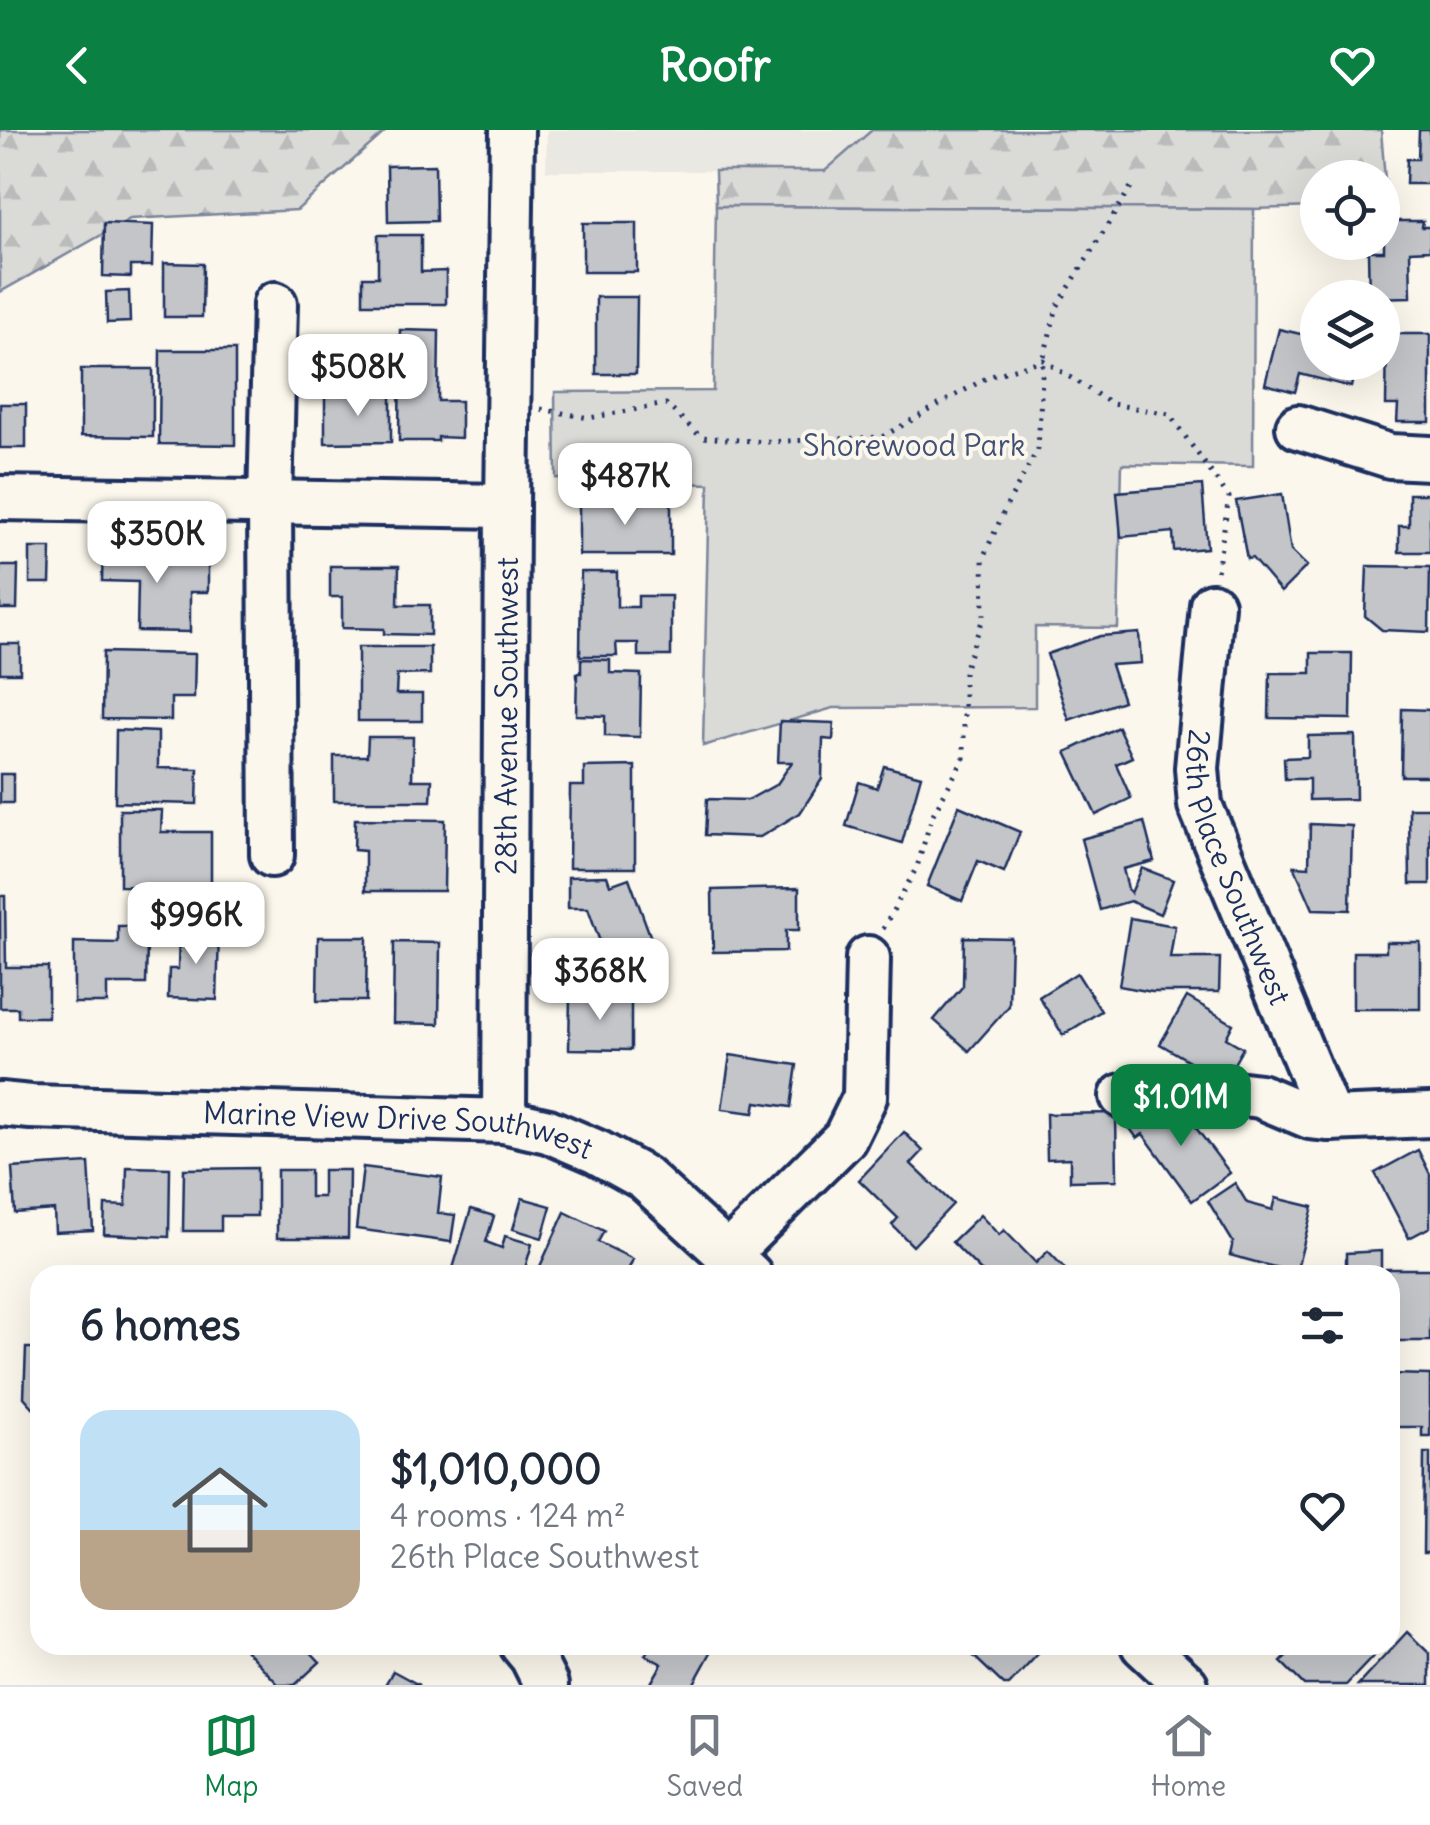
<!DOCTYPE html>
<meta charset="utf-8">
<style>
body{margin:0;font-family:Delius,sans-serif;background:#f6f6f7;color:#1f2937;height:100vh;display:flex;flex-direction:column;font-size:38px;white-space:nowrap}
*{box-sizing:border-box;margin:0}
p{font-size:32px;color:#747a83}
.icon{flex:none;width:55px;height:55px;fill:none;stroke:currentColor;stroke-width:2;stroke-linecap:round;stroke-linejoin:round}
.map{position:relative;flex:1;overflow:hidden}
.details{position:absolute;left:30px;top:1135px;width:1370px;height:390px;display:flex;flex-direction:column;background:#fff;border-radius:30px;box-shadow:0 10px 40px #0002}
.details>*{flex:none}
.fabs{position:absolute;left:1300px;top:30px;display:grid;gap:20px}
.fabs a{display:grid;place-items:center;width:100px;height:100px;border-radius:50%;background:#fff;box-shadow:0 10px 40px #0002;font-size:50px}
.price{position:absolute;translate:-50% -85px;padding:0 22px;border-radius:20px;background:#fff;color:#222;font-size:32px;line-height:65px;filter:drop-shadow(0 2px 5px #0008)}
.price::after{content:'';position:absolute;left:50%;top:60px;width:30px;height:22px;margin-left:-15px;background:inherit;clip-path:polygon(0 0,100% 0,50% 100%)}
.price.on{background:#0b8043;color:#fff}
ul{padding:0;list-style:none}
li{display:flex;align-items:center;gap:30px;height:250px;padding:0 50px}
li span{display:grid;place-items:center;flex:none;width:280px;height:200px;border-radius:30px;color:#555}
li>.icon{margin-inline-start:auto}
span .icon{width:120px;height:120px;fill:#fffc;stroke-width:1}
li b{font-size:42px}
h2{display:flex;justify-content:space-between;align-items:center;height:120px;padding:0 50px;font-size:42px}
header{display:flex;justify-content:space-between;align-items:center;height:130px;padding:0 50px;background:#0b8043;color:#fff;font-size:45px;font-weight:700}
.dock{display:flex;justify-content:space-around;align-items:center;height:140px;border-top:2px solid #e0e1e3;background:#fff;font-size:28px;color:#747a83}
.dock a{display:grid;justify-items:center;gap:5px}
.dock .on{color:#0b8043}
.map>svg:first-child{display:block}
</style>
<header><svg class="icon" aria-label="back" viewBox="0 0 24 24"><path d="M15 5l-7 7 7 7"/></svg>Roofr<svg class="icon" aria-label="heart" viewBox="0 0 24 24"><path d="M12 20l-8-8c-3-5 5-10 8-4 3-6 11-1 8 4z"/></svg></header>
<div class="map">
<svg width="1430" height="1555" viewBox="0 0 1430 1555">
<defs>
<pattern id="forest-firs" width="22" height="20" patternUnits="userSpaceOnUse" patternTransform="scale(2.5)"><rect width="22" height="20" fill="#dadad7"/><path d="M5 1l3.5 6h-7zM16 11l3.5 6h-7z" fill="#babbbb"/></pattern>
</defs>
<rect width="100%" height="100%" fill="#fbf7ec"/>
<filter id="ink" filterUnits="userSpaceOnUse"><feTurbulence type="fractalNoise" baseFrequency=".01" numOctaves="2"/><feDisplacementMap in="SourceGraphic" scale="20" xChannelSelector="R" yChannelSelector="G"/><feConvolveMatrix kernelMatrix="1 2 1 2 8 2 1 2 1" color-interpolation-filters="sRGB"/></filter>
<g filter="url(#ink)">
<polygon fill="#eae8e2" points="547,0 872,0 825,41 546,41"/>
<g fill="url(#forest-firs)" stroke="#7a849a" stroke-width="2.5">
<polygon points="0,0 387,0 297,80 130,89 0,162"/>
<polygon points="872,0 1381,0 1387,75 1383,75 1382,48 1318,48 1317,77 1254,79 716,76 715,41 825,41"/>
</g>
<polygon fill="#dadad7" stroke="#7a849a" stroke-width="2.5" points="716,76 1254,79 1253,336 1122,334 1118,498 1035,497 1035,577 833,578 703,616 709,354 556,348 555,262 713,261"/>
<g fill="#c3c5c9" stroke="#1b2f5e" stroke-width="2.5">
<polygon points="1419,0 1430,0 1430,54 1406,54 1407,29 1418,29"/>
<polygon points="435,35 436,91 388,92 387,36"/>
<polygon points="1384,91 1423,91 1422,97 1430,97 1430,120 1410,121 1411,167 1369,168 1368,121 1384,121"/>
<polygon points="104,93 153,95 152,136 131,136 131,147 103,146"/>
<rect x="583" y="93" width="54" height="49"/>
<polygon points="378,105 421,105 421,142 446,141 446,174 363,174 363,147 378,147"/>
<polygon points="164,133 203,134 202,187 164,187"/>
<polygon points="129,161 130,192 107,193 106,162"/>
<polygon points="596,167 637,167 636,244 596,244"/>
<polygon points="1279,199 1318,208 1318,232 1357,232 1351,257 1300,244 1295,262 1265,254"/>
<polygon points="400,200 439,201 438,271 461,271 461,308 438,307 438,311 399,311"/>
<polygon points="1387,204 1430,204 1430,292 1397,292 1398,275 1386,275"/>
<polygon points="160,220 235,220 235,315 159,314"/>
<polygon points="81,239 153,239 153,307 81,306"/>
<polygon points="325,265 391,265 391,312 325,313"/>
<rect x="0" y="274" width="26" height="44"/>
<polygon points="1202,355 1207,418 1174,421 1173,402 1121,407 1117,362"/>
<polygon points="1282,364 1291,421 1307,436 1281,462 1252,428 1247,429 1236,371"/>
<polygon points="1409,364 1430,364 1430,422 1399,422 1399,396 1409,396"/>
<polygon points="671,371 671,425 579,425 579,372"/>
<polygon points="103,415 145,416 145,430 208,431 208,462 190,462 190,502 137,501 138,452 102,451"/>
<polygon points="30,418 51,418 50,453 30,453"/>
<polygon points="0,436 18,436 17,479 0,479"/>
<polygon points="330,436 399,436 398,475 430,475 430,505 384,504 384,499 342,498 342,467 330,467"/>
<polygon points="1367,436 1430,437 1429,502 1382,500 1365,486"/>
<polygon points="581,442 617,442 617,477 638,477 638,466 671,466 671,526 638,526 638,513 616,513 617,526 580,526"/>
<polygon points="1139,503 1141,533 1111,535 1123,571 1069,590 1047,524 1100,506"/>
<rect x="0" y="514" width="20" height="29"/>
<polygon points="358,517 430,517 430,544 397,545 396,564 422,564 422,591 358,591"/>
<polygon points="103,522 195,524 194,568 171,568 171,590 102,589"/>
<polygon points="1311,523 1352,523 1351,589 1269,588 1270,543 1311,543"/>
<polygon points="581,529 610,530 610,543 641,544 640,607 605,606 605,586 576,585 577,543 581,543"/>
<polygon points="1402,579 1430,580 1430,646 1401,646"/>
<polygon points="780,591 834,593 833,610 823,609 822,649 800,683 760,707 705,705 707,669 748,670 777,654 792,632 778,632"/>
<polygon points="1118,597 1132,627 1116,634 1131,668 1096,685 1066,622"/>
<polygon points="116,600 158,602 158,638 198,639 197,674 115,672"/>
<polygon points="1355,605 1356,669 1309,670 1309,649 1285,649 1284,628 1308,627 1308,606"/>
<polygon points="368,607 413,607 412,650 432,650 431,671 334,671 334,626 367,626"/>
<polygon points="635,636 635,738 569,738 570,656 584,656 584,637"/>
<polygon points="884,636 921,646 902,713 846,696 859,652 877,658"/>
<rect x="0" y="644" width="13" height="29"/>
<polygon points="959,676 1020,702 1004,742 978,731 962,771 927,756"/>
<polygon points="1409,678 1430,678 1430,754 1410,754"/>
<polygon points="120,680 162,680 161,702 211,702 211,757 120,756"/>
<polygon points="355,689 445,690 444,761 365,761 365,721 354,720"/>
<polygon points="1144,692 1154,731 1123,739 1128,759 1131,763 1142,738 1173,750 1160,784 1130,771 1100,780 1081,709"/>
<polygon points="1310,694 1352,696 1350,780 1313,779 1294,736 1309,737"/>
<polygon points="607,746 610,755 629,748 655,819 609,837 588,778 568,778 568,747"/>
<polygon points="799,758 799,800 786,800 786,821 713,822 712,760"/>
<polygon points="0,766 5,766 6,837 48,837 48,887 18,887 18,878 0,878"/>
<polygon points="1130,788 1175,796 1170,828 1220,828 1219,862 1152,862 1119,856"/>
<polygon points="118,796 140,796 140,813 147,813 146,854 107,854 107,873 74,873 74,812 118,813"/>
<polygon points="179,801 219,803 217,870 168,868 169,839 178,839"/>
<polygon points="318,807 367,807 366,871 317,871"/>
<polygon points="964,807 1011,808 1009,876 969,921 934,890 963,856"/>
<polygon points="394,812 440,813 439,894 393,893"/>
<polygon points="1386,812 1420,812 1420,879 1353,879 1353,822 1386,822"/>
<polygon points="1077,843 1101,881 1063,905 1039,867"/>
<polygon points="570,866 631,866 631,920 569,919"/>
<polygon points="1187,867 1233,894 1226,908 1243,918 1224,951 1160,914"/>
<polygon points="730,925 797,935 791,977 756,972 754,983 722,979"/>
<polygon points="1175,970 1230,1043 1192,1071 1143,1004 1137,1008 1126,993 1142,980 1149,989"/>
<polygon points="1116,983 1117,1050 1070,1051 1070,1028 1047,1029 1046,984"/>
<polygon points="904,1002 923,1021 911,1034 953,1074 913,1116 892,1095 898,1088 859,1050"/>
<polygon points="1418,1020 1430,1044 1430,1097 1409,1108 1375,1043"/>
<polygon points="89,1033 93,1100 55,1102 54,1080 15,1083 12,1038"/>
<polygon points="127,1037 170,1038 169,1107 104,1104 105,1075 126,1076"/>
<polygon points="363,1037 442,1047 438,1083 455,1085 451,1112 356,1099"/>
<polygon points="257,1038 257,1086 221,1086 221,1101 183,1101 184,1039"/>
<polygon points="277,1040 310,1040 310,1067 323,1067 323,1040 349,1040 348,1108 277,1108"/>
<polygon points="1235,1053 1247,1073 1273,1080 1276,1068 1313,1077 1296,1143 1230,1125 1233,1112 1208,1071"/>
<polygon points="522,1068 551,1076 542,1108 513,1099"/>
<polygon points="471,1079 494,1086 486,1112 502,1118 505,1106 532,1114 523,1145 451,1145"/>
<polygon points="565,1082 604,1101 598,1112 633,1129 626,1145 536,1145"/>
<polygon points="980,1085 999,1105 1004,1100 1036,1133 1048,1121 1071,1145 985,1145 952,1112"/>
<polygon points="1381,1121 1381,1140 1346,1142 1346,1123"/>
<polygon points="1386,1139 1430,1139 1430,1211 1390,1211 1390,1145 1386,1145"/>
<polygon points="26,1218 40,1218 40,1285 24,1267"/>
<polygon points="1390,1244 1430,1245 1430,1306 1422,1306 1422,1297 1390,1297"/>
<polygon points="1424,1323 1430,1323 1430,1423 1423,1423"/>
<polygon points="1407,1502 1430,1524 1430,1555 1358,1555"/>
<polygon points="241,1515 304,1515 320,1532 295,1555 279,1555"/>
<polygon points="651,1515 715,1515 693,1555 655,1555 651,1553 662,1534 645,1525"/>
<polygon points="962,1515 1031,1515 1039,1523 1009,1555 1004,1555"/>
<polygon points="1298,1515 1384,1515 1346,1555 1304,1555 1281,1532"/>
<polygon points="393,1541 419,1555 385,1555"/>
</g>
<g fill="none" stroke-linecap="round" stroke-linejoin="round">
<g stroke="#1b2f5e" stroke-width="50">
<g id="minor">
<polyline points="1298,297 1390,326 1430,328"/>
<polyline points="0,368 507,376"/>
<path id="s1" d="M1212,475L1197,638L1200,675L1330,989"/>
<polyline points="272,725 270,372 275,174"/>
<polyline points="1122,966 1194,958 1260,966 1310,987 1330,989 1430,985"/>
<path id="s2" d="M0,974L31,977L504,991L548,1001L597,1022L644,1048L750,1145"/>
<path id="s3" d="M504,991L507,376L512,0"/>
<polyline points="728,1124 845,1008 865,967 868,828"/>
<polyline points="522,1515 532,1527 546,1555"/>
<polyline points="1143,1515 1186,1555"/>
</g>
</g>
<g stroke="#1b2f5e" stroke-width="5" stroke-dasharray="2.5 8" stroke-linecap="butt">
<polyline points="541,279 589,288 666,274 701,307 765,312 882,307 988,247 1043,230 1112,274 1169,284 1229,367 1217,442"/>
<polyline points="883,799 917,737 932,686 964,628 964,540 984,486 983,428 1006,377 1038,319 1043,230 1057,177 1134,52"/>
</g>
<use href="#minor" stroke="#fbf7ec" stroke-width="42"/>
</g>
</g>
<g text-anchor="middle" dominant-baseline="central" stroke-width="8" stroke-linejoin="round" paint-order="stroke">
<g font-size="30" fill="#415176" stroke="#fbf7ec">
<text x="914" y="315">Shorewood Park</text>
</g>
<g font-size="30" fill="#1b2f5e" stroke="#fbf7ec">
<text stroke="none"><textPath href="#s3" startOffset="405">28th Avenue Southwest</textPath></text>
<text stroke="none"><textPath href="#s1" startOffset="270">26th Place Southwest</textPath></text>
<text stroke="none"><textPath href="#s2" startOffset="400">Marine View Drive Southwest</textPath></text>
</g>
</g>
</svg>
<div class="fabs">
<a><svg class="icon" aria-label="locate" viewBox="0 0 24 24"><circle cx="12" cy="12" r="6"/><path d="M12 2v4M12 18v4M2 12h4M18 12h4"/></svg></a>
<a><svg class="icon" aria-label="layers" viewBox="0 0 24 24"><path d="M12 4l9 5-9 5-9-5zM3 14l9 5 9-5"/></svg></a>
</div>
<b class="price" style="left:358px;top:289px">$508K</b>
<b class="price" style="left:625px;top:398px">$487K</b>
<b class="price" style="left:157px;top:456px">$350K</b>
<b class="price" style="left:196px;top:837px">$996K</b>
<b class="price" style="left:600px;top:893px">$368K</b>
<b class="price on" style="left:1181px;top:1019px">$1.01M</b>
<section class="details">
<h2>6 homes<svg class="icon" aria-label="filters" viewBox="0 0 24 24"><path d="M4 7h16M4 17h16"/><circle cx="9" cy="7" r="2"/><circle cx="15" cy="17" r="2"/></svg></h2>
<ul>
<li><span style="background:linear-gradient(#bfe0f5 60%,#b9a48a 0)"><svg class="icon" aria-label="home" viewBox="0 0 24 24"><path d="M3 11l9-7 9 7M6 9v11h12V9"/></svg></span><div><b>$1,010,000</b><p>4 rooms · 124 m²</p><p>26th Place Southwest</p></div><svg class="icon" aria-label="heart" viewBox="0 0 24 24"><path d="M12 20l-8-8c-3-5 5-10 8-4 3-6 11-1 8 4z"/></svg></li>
</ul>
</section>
</div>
<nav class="dock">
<a class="on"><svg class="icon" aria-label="map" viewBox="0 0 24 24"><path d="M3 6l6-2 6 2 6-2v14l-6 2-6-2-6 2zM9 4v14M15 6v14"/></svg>Map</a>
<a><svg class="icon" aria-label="saved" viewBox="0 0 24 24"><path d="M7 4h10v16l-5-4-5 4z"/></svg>Saved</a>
<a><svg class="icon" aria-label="home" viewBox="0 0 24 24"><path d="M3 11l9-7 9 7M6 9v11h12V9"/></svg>Home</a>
</nav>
